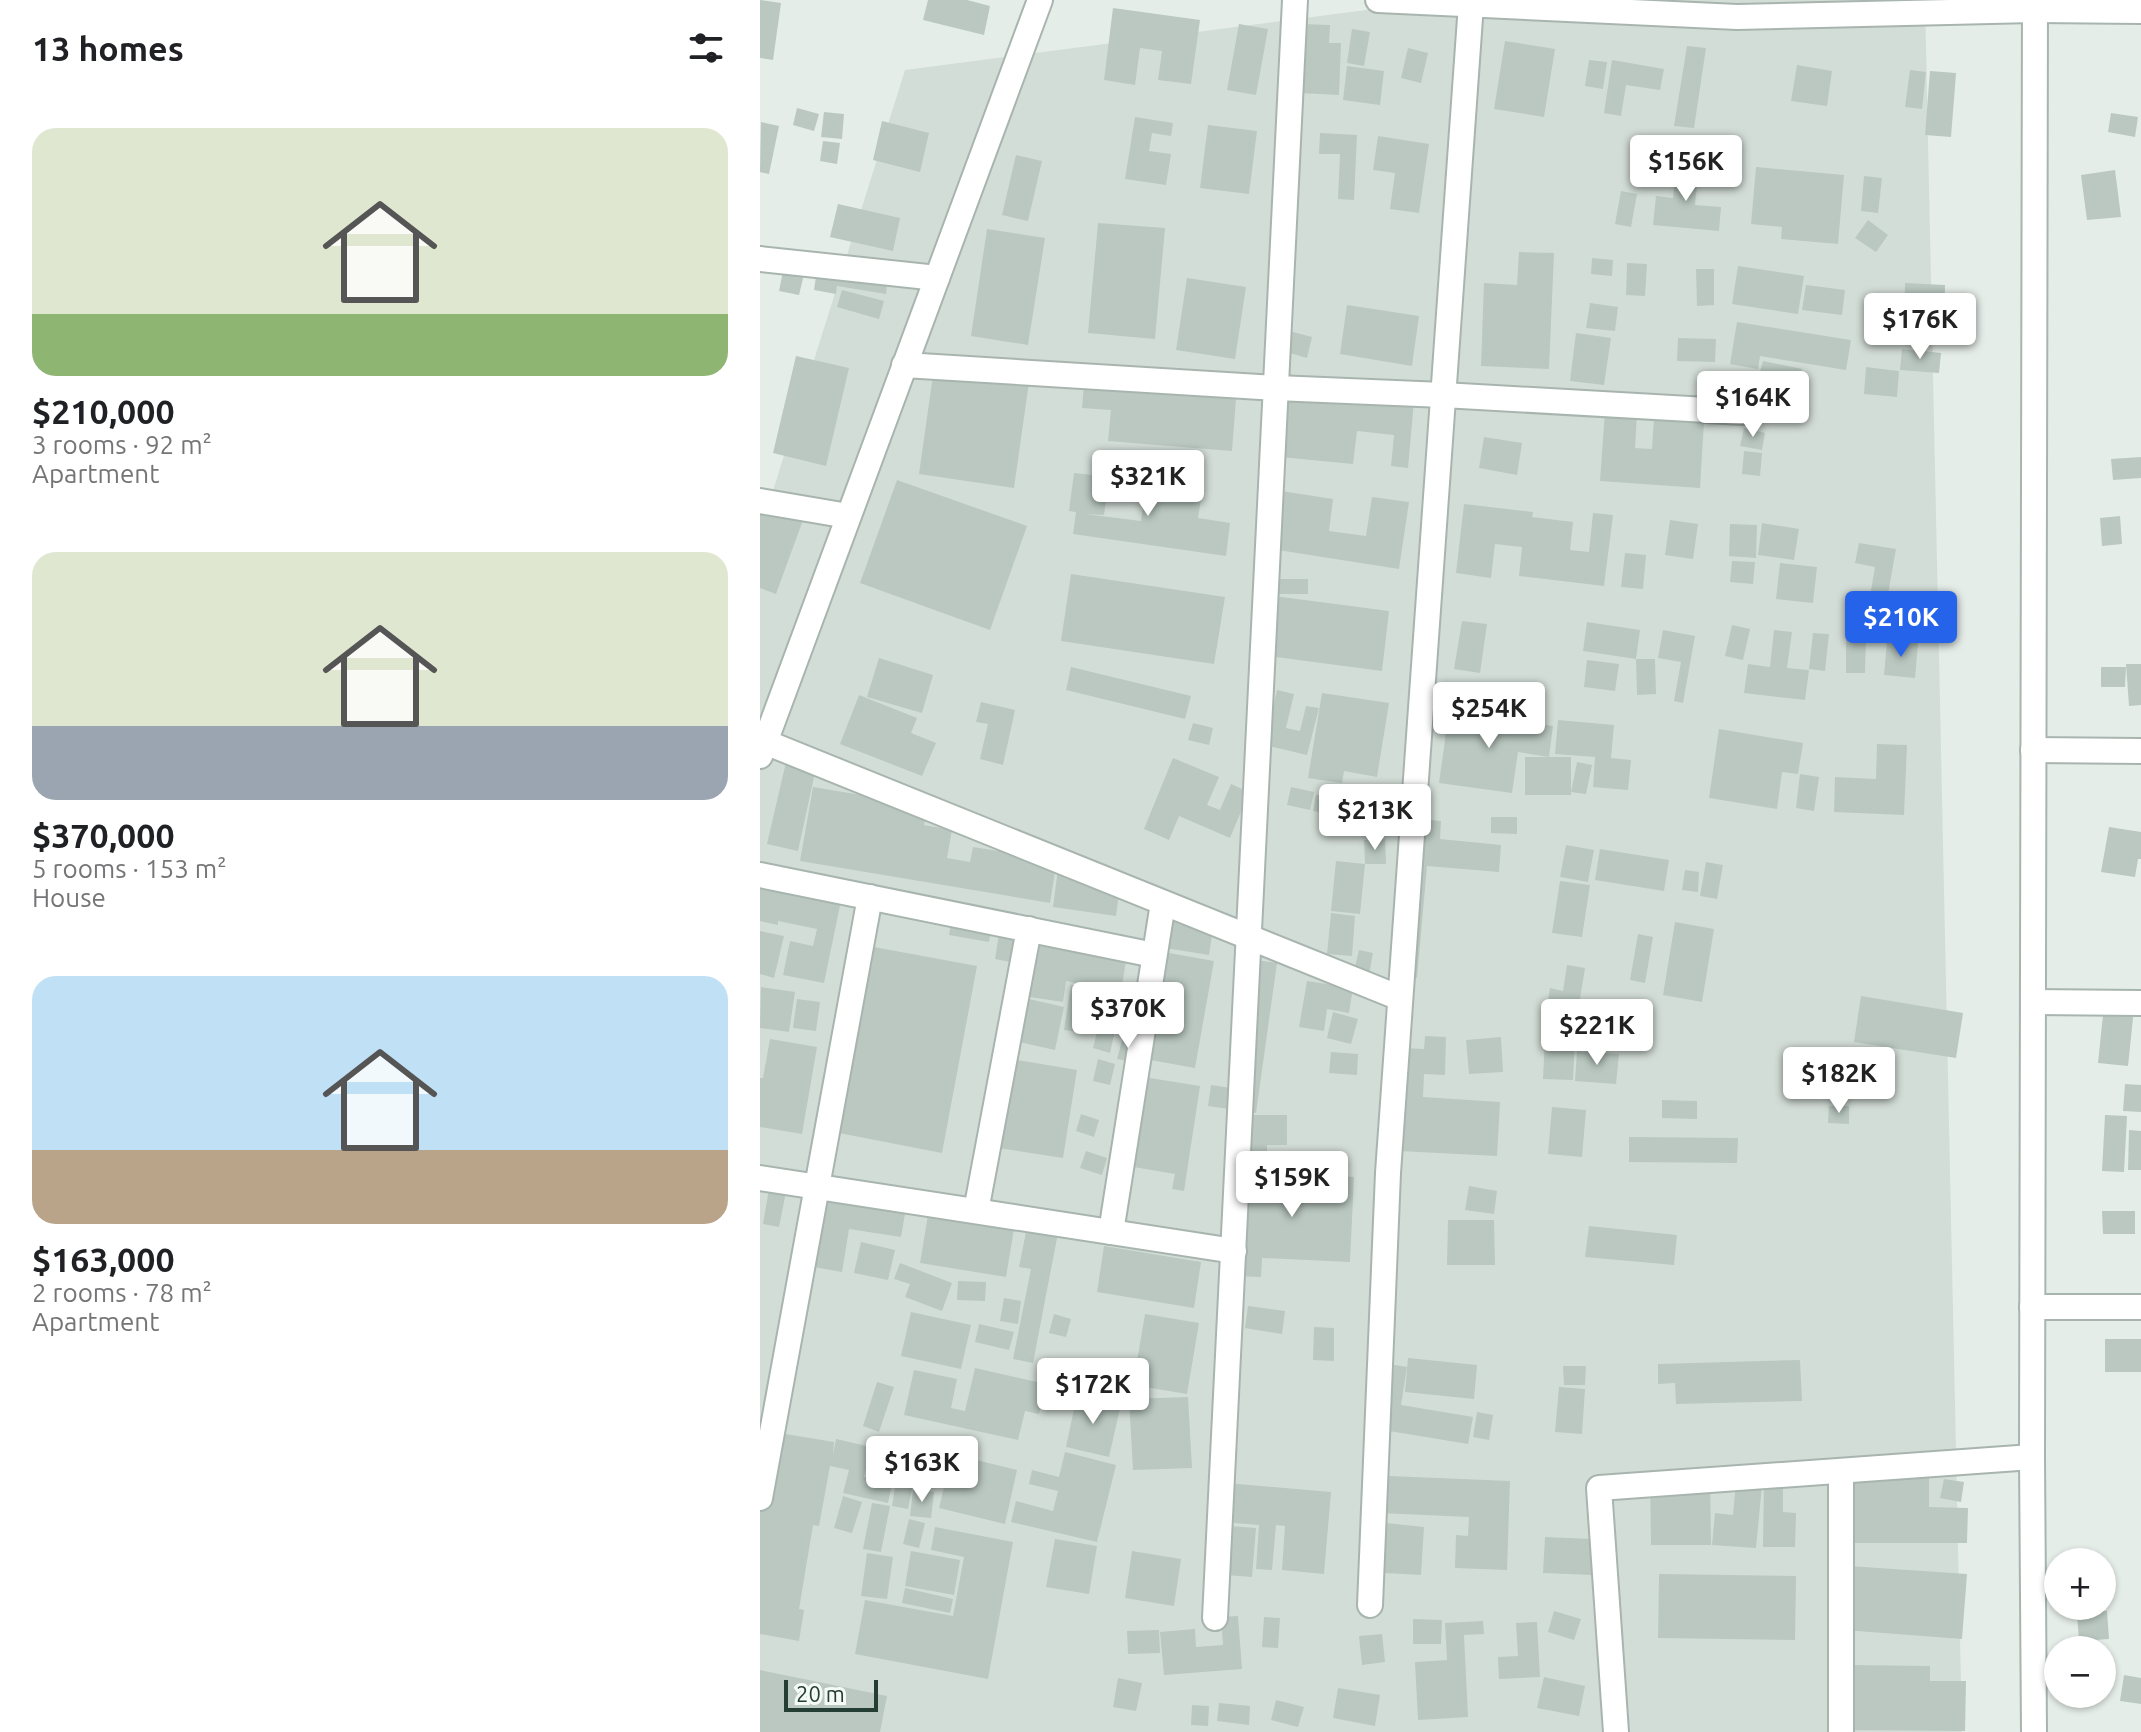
<!DOCTYPE html>
<meta charset="utf-8">
<style>
body{margin:0;font-family:Ubuntu,sans-serif;background:#f2f2f2;color:#202124;height:100vh;display:flex;flex-direction:column;font-size:30px;white-space:nowrap}
*{box-sizing:border-box;margin:0}
p{font-size:26px;color:#757577}
.icon{flex:none;width:44px;height:44px;fill:none;stroke:currentColor;stroke-width:2;stroke-linecap:round;stroke-linejoin:round}
.map{position:relative;flex:1;overflow:hidden}
.details{display:flex;flex-direction:column;background:#fff;width:760px}
.details>*{flex:none}
.fabs{position:absolute;left:1284px;top:1548px;display:grid;gap:16px}
.fabs a{display:grid;place-items:center;width:72px;height:72px;border-radius:50%;background:#fff;box-shadow:0 2px 6px #0004;font-size:40px}
.scale{position:absolute;left:24px;bottom:20px;width:94px;box-sizing:border-box;padding-left:8px;border:4px solid #253e35;border-top:0;font-size:22px;line-height:28px;white-space:nowrap;color:#253e35;-webkit-text-stroke:6px #f5faf7;paint-order:stroke}
.price{position:absolute;translate:-50% -68px;padding:0 18px;border-radius:8px;background:#fff;color:#222;font-size:26px;line-height:52px;filter:drop-shadow(0 2px 4px #0008)}
.price::after{content:'';position:absolute;left:50%;top:48px;width:24px;height:18px;margin-left:-12px;background:inherit;clip-path:polygon(0 0,100% 0,50% 100%)}
.price.active{background:#2563eb;color:#fff}
ul{padding:0;list-style:none}
li{display:grid;align-content:center;gap:16px;height:424px;padding:0 32px}
li span{display:grid;place-items:center;height:248px;border-radius:24px;color:#555}
li>.icon{margin-inline-start:auto}
span .icon{width:144px;height:144px;fill:#fffc;stroke-width:1}
li b{font-size:34px}
h2{display:flex;justify-content:space-between;align-items:center;height:96px;padding:0 32px;font-size:34px}
main{display:flex;flex:1;min-height:0}
.map>svg:first-child{display:block}
</style>
<main>
<section class="details">
<h2>13 homes<svg class="icon" aria-label="filters" viewBox="0 0 24 24"><path d="M4 7h16M4 17h16"/><circle cx="9" cy="7" r="2"/><circle cx="15" cy="17" r="2"/></svg></h2>
<ul>
<li><span style="background:linear-gradient(#dfe7d0 75%,#8fb573 0)"><svg class="icon" aria-label="home" viewBox="0 0 24 24"><path d="M3 11l9-7 9 7M6 9v11h12V9"/></svg></span><div><b>$210,000</b><p>3 rooms · 92 m²</p><p>Apartment</p></div></li>
<li><span style="background:linear-gradient(#dfe7d0 70%,#9aa5b1 0)"><svg class="icon" aria-label="home" viewBox="0 0 24 24"><path d="M3 11l9-7 9 7M6 9v11h12V9"/></svg></span><div><b>$370,000</b><p>5 rooms · 153 m²</p><p>House</p></div></li>
<li><span style="background:linear-gradient(#bfe0f5 70%,#b9a48a 0)"><svg class="icon" aria-label="home" viewBox="0 0 24 24"><path d="M3 11l9-7 9 7M6 9v11h12V9"/></svg></span><div><b>$163,000</b><p>2 rooms · 78 m²</p><p>Apartment</p></div></li>
</ul>
</section>
<div class="map">
<svg width="1381" height="1732" viewBox="0 0 1381 1732">
<rect width="100%" height="100%" fill="#e5ede9"/>
<polygon fill="#d3ddd7" points="683,0 1165,0 1202,1732 0,1732 0,532 145,70"/>
<g fill="#bac8c1">
<polygon points="0,0 21,3 13,60 0,58"/>
<polygon points="168,0 207,0 230,6 224,35 163,20"/>
<polygon points="353,8 440,20 431,84 398,80 402,51 380,48 375,85 344,80"/>
<polygon points="479,24 508,29 496,95 467,90"/>
<polygon points="542,24 570,25 569,43 581,43 579,95 539,93"/>
<polygon points="592,29 610,32 604,66 587,63"/>
<polygon points="745,41 795,49 784,117 734,109"/>
<polygon points="927,46 946,48 934,128 914,126"/>
<polygon points="648,48 668,53 661,83 641,78"/>
<polygon points="829,60 847,62 843,89 825,86"/>
<polygon points="852,60 904,69 900,90 866,85 861,116 844,113"/>
<polygon points="1037,65 1072,71 1067,106 1031,101"/>
<polygon points="587,66 624,71 620,105 583,100"/>
<polygon points="1150,70 1166,72 1162,109 1145,107"/>
<polygon points="1170,71 1196,73 1191,137 1165,135"/>
<polygon points="37,108 59,114 54,131 33,125"/>
<polygon points="64,112 84,114 82,139 61,137"/>
<polygon points="1351,113 1378,117 1375,137 1348,132"/>
<polygon points="375,117 413,123 411,136 392,133 389,151 411,154 406,185 365,179"/>
<polygon points="122,121 169,133 160,172 113,160"/>
<polygon points="1,122 19,126 9,174 0,172"/>
<polygon points="448,125 497,131 489,194 440,188"/>
<polygon points="560,133 597,135 594,200 578,199 580,154 559,154"/>
<polygon points="618,136 669,144 659,213 630,209 635,173 613,170"/>
<polygon points="63,141 80,143 77,164 60,161"/>
<polygon points="256,155 282,161 268,221 242,215"/>
<polygon points="917,160 939,161 935,205 961,207 959,231 893,225 896,196 913,198"/>
<polygon points="996,167 1084,175 1078,244 1021,239 1022,227 991,224"/>
<polygon points="1355,170 1361,217 1327,220 1321,175"/>
<polygon points="1104,176 1122,178 1118,213 1101,211"/>
<polygon points="861,191 877,194 871,227 855,224"/>
<polygon points="78,204 140,218 133,251 70,237"/>
<polygon points="1108,220 1128,235 1116,252 1095,238"/>
<polygon points="338,223 405,228 395,339 328,333"/>
<polygon points="227,229 285,238 268,345 211,336"/>
<polygon points="759,252 794,253 789,369 721,366 724,283 757,285"/>
<polygon points="832,258 853,260 852,276 831,274"/>
<polygon points="58,263 128,274 126,294 77,286 76,294 54,290"/>
<polygon points="867,263 887,264 885,296 866,295"/>
<polygon points="24,266 45,270 39,295 19,291"/>
<polygon points="978,266 1044,276 1038,314 972,304"/>
<polygon points="936,269 954,269 954,305 937,306"/>
<polygon points="427,278 486,287 475,359 416,350"/>
<polygon points="1145,283 1185,285 1184,337 1166,337 1167,332 1144,332"/>
<polygon points="1046,285 1085,290 1082,315 1042,310"/>
<polygon points="82,290 124,301 119,319 77,307"/>
<polygon points="830,303 858,307 855,331 826,328"/>
<polygon points="587,305 659,316 652,366 580,354"/>
<polygon points="977,322 1091,340 1086,370 1000,356 998,369 970,364"/>
<polygon points="514,327 552,337 547,358 509,347"/>
<polygon points="816,333 851,338 844,385 810,381"/>
<polygon points="918,338 956,339 955,362 917,361"/>
<polygon points="1142,349 1181,353 1179,373 1140,370"/>
<polygon points="36,356 89,368 66,466 13,453"/>
<polygon points="175,361 270,375 254,488 159,474"/>
<polygon points="1003,361 1042,369 1038,388 998,379"/>
<polygon points="1106,367 1139,371 1137,397 1104,394"/>
<polygon points="325,373 477,385 472,451 348,441 351,410 322,408"/>
<polygon points="516,388 654,401 648,468 631,466 634,435 597,431 593,464 509,456"/>
<polygon points="845,411 877,413 875,448 892,449 894,418 944,421 940,488 840,481"/>
<polygon points="984,428 1005,433 1002,450 980,446"/>
<polygon points="724,437 762,443 757,475 719,468"/>
<polygon points="984,451 1002,453 1000,476 982,474"/>
<polygon points="1381,457 1381,478 1353,480 1351,459"/>
<polygon points="314,473 349,477 344,515 325,514 381,521 386,485 442,493 438,518 470,523 466,556 313,534 316,512 309,511"/>
<polygon points="137,480 267,526 230,630 100,583"/>
<polygon points="508,489 573,499 569,531 606,536 612,497 649,502 639,569 499,547"/>
<polygon points="704,504 773,512 772,517 813,522 810,550 829,552 833,513 853,515 844,586 759,576 762,547 735,544 731,578 696,573"/>
<polygon points="0,505 43,520 16,594 0,588"/>
<polygon points="1360,516 1362,544 1342,546 1340,518"/>
<polygon points="910,520 938,524 933,559 905,555"/>
<polygon points="1002,523 1039,529 1034,560 998,555"/>
<polygon points="970,524 997,525 996,558 969,556"/>
<polygon points="1099,543 1136,549 1127,600 1110,596 1115,567 1095,563"/>
<polygon points="865,553 886,555 883,589 861,587"/>
<polygon points="972,561 995,562 993,584 970,582"/>
<polygon points="1020,563 1057,567 1053,603 1016,599"/>
<polygon points="311,574 465,597 454,664 301,641"/>
<rect x="505" y="579" width="43" height="15"/>
<polygon points="499,594 629,611 622,671 492,654"/>
<polygon points="702,621 727,624 720,673 694,669"/>
<polygon points="827,622 880,630 876,659 823,651"/>
<polygon points="972,625 990,629 983,660 965,656"/>
<polygon points="903,630 935,636 923,703 914,701 921,662 898,658"/>
<polygon points="1014,630 1032,632 1027,668 1049,670 1045,700 984,693 988,664 1010,667"/>
<polygon points="1053,633 1069,634 1065,671 1049,669"/>
<polygon points="1086,634 1106,635 1105,673 1086,673"/>
<polygon points="1127,641 1158,643 1155,678 1124,675"/>
<polygon points="119,658 173,675 162,713 107,697"/>
<polygon points="876,659 895,659 896,694 877,695"/>
<polygon points="827,660 859,664 855,691 824,687"/>
<polygon points="1366,664 1381,664 1381,705 1369,706"/>
<polygon points="311,667 431,696 425,719 306,690"/>
<polygon points="1341,667 1366,667 1365,687 1341,687"/>
<polygon points="517,690 534,694 526,728 540,731 546,706 559,708 547,755 488,741 509,725"/>
<polygon points="562,693 629,703 617,777 584,771 582,783 548,778"/>
<polygon points="99,695 157,718 151,733 176,743 162,776 80,744"/>
<polygon points="221,702 255,710 243,765 220,759 228,724 216,722"/>
<polygon points="689,711 793,726 789,757 758,752 752,793 679,783"/>
<polygon points="798,720 854,725 851,758 871,760 868,790 833,787 835,757 795,754"/>
<polygon points="433,723 453,728 449,745 428,740"/>
<polygon points="959,729 1043,743 1038,774 1022,772 1017,809 949,798"/>
<polygon points="1117,744 1147,745 1144,815 1074,812 1075,777 1116,779"/>
<rect x="765" y="757" width="46" height="38"/>
<polygon points="413,758 459,777 447,805 460,810 471,784 489,792 470,838 419,816 409,840 384,829"/>
<polygon points="26,762 56,768 38,851 7,844"/>
<polygon points="817,762 832,765 826,794 811,792"/>
<polygon points="1040,774 1059,777 1054,811 1036,808"/>
<polygon points="53,787 167,806 164,825 192,830 187,858 210,862 213,847 297,860 290,903 40,861"/>
<polygon points="531,787 554,792 550,810 527,805"/>
<polygon points="556,795 577,798 574,814 553,811"/>
<polygon points="581,801 603,805 599,824 577,819"/>
<polygon points="731,817 757,817 757,834 731,833"/>
<polygon points="648,818 681,821 680,839 741,845 739,872 667,866 657,978 634,976"/>
<polygon points="1349,827 1381,832 1381,859 1378,859 1375,877 1341,872"/>
<polygon points="625,839 626,864 605,864 604,840"/>
<polygon points="806,845 834,850 828,882 800,877"/>
<polygon points="840,849 909,860 904,891 835,880"/>
<polygon points="576,861 605,864 600,914 571,911"/>
<polygon points="946,862 963,865 957,899 940,896"/>
<polygon points="298,869 361,878 356,916 293,907"/>
<polygon points="925,870 939,872 938,892 922,890"/>
<polygon points="0,879 82,896 64,983 23,975 30,941 53,946 57,929 18,921 18,925 0,921"/>
<polygon points="800,881 830,885 822,937 792,933"/>
<polygon points="421,905 418,924 453,929 449,955 386,945"/>
<polygon points="571,913 595,916 592,956 567,954"/>
<polygon points="192,917 232,924 229,942 189,935"/>
<polygon points="915,922 954,929 942,1002 903,995"/>
<polygon points="240,927 262,931 256,963 235,959"/>
<polygon points="0,931 24,936 14,978 0,974"/>
<polygon points="878,934 893,937 885,983 870,980"/>
<polygon points="272,939 367,954 361,992 306,981 303,1002 263,996"/>
<polygon points="114,947 217,966 182,1153 79,1133"/>
<polygon points="599,950 613,953 609,975 594,971"/>
<polygon points="398,951 454,961 435,1068 379,1058"/>
<polygon points="489,959 517,963 496,1113 448,1106 451,1085 471,1088"/>
<polygon points="807,965 825,968 815,1029 784,1024 790,988 803,991"/>
<polygon points="547,981 593,988 589,1013 567,1009 564,1031 539,1027"/>
<polygon points="311,985 333,989 326,1033 304,1030"/>
<polygon points="1,987 35,992 29,1032 0,1028"/>
<polygon points="1101,996 1203,1013 1196,1058 1094,1042"/>
<polygon points="1345,996 1375,999 1368,1066 1338,1063"/>
<polygon points="37,999 60,1002 56,1031 33,1028"/>
<polygon points="269,999 304,1007 295,1050 259,1042"/>
<polygon points="343,1009 359,1012 350,1053 333,1048"/>
<polygon points="573,1012 598,1019 591,1044 567,1038"/>
<polygon points="665,1036 686,1037 685,1075 664,1074 663,1097 740,1102 737,1156 620,1150 626,1047 664,1049"/>
<polygon points="363,1037 379,1041 374,1062 357,1059"/>
<polygon points="741,1037 743,1072 709,1074 706,1040"/>
<polygon points="785,1037 815,1038 813,1080 783,1079"/>
<polygon points="10,1039 57,1047 42,1134 0,1127 0,1078 3,1078"/>
<polygon points="817,1051 859,1054 856,1084 815,1081"/>
<polygon points="571,1052 598,1054 597,1075 569,1073"/>
<polygon points="251,1059 317,1070 303,1158 238,1148"/>
<polygon points="338,1059 355,1064 350,1085 333,1081"/>
<polygon points="371,1075 440,1086 424,1191 412,1189 415,1174 356,1164"/>
<polygon points="1365,1084 1381,1085 1381,1112 1363,1111"/>
<polygon points="902,1100 937,1101 937,1119 902,1118"/>
<polygon points="1069,1106 1089,1106 1089,1124 1068,1123"/>
<polygon points="792,1107 826,1110 822,1157 788,1154"/>
<polygon points="321,1114 339,1120 334,1137 316,1131"/>
<polygon points="475,1115 527,1115 527,1145 507,1145 507,1162 475,1161"/>
<polygon points="1345,1115 1367,1116 1364,1172 1342,1171"/>
<polygon points="1369,1130 1381,1131 1381,1170 1368,1170"/>
<polygon points="869,1137 978,1138 977,1163 869,1162"/>
<polygon points="326,1151 347,1158 342,1175 320,1168"/>
<polygon points="480,1171 594,1177 590,1262 502,1258 501,1277 474,1276"/>
<polygon points="709,1186 737,1191 734,1214 705,1210"/>
<polygon points="9,1189 26,1192 19,1227 3,1224"/>
<polygon points="59,1199 145,1214 141,1237 89,1229 82,1272 48,1266"/>
<polygon points="169,1209 255,1223 246,1277 160,1263"/>
<polygon points="1342,1211 1375,1211 1375,1234 1343,1234"/>
<polygon points="688,1220 734,1220 735,1265 687,1265"/>
<polygon points="829,1226 917,1235 914,1265 825,1257"/>
<polygon points="267,1227 298,1233 273,1363 253,1359 271,1269 259,1267"/>
<polygon points="101,1242 135,1250 128,1280 94,1273"/>
<polygon points="344,1246 441,1262 434,1308 337,1292"/>
<polygon points="140,1263 192,1283 182,1311 145,1297 150,1284 134,1279"/>
<polygon points="198,1281 226,1282 225,1301 197,1300"/>
<polygon points="244,1298 261,1301 258,1324 240,1321"/>
<polygon points="488,1306 525,1311 522,1334 485,1328"/>
<polygon points="151,1312 211,1325 201,1369 141,1356"/>
<polygon points="294,1314 311,1319 306,1337 289,1333"/>
<polygon points="385,1314 439,1323 427,1394 373,1385"/>
<polygon points="219,1324 254,1332 249,1350 215,1342"/>
<polygon points="554,1327 574,1328 574,1361 553,1360"/>
<rect x="1345" y="1339" width="36" height="33"/>
<polygon points="648,1358 717,1365 714,1399 645,1392"/>
<polygon points="1040,1360 1042,1401 916,1404 915,1383 898,1384 898,1364"/>
<polygon points="311,1364 359,1369 357,1393 309,1388"/>
<polygon points="628,1364 647,1367 641,1405 713,1417 708,1444 617,1429"/>
<polygon points="803,1366 826,1366 825,1385 804,1385"/>
<polygon points="215,1368 286,1384 279,1414 265,1411 258,1440 144,1415 154,1370 197,1379 191,1408 205,1411"/>
<polygon points="117,1382 134,1387 119,1432 103,1426"/>
<polygon points="799,1387 825,1389 822,1434 795,1432"/>
<polygon points="317,1395 361,1404 349,1457 306,1447"/>
<polygon points="428,1397 432,1468 373,1470 369,1399"/>
<polygon points="717,1412 733,1415 729,1440 713,1437"/>
<polygon points="13,1432 74,1442 73,1455 76,1439 111,1447 104,1477 132,1483 128,1503 83,1493 89,1470 70,1466 59,1526 53,1525 39,1609 44,1610 39,1641 0,1634 0,1506"/>
<polygon points="131,1445 176,1452 169,1491 152,1488 148,1509 132,1506 136,1482 125,1480"/>
<polygon points="305,1452 356,1465 337,1542 251,1522 256,1501 293,1511 298,1491 269,1484 272,1470 299,1477"/>
<polygon points="192,1454 257,1470 245,1524 179,1508"/>
<polygon points="977,1472 1003,1475 996,1548 952,1545 955,1513 973,1515"/>
<polygon points="1086,1473 1169,1475 1169,1507 1208,1508 1207,1543 1084,1543"/>
<polygon points="606,1475 750,1481 747,1570 695,1568 696,1535 708,1536 709,1517 620,1513"/>
<polygon points="890,1475 950,1475 951,1545 891,1545"/>
<polygon points="1004,1479 1023,1479 1023,1512 1036,1513 1035,1547 1003,1547"/>
<polygon points="1184,1479 1204,1482 1201,1502 1180,1498"/>
<polygon points="466,1483 571,1492 564,1574 522,1570 525,1526 516,1525 512,1570 496,1569 499,1525 462,1522"/>
<polygon points="153,1490 174,1492 171,1518 150,1516"/>
<polygon points="83,1496 102,1502 92,1533 74,1528"/>
<polygon points="112,1503 130,1506 121,1552 103,1549"/>
<polygon points="149,1519 165,1523 159,1548 143,1544"/>
<polygon points="626,1523 664,1527 661,1575 606,1572 624,1555"/>
<polygon points="470,1526 496,1528 492,1577 466,1575"/>
<polygon points="175,1527 253,1542 228,1679 95,1654 105,1600 193,1616 204,1557 171,1550"/>
<polygon points="785,1537 833,1539 832,1575 783,1573"/>
<polygon points="295,1539 337,1546 329,1594 286,1587"/>
<polygon points="151,1551 200,1560 194,1595 145,1586"/>
<polygon points="372,1551 421,1559 414,1606 365,1598"/>
<polygon points="107,1553 133,1557 127,1599 101,1596"/>
<polygon points="1089,1566 1207,1574 1202,1639 1084,1630"/>
<polygon points="899,1574 1036,1576 1035,1640 898,1638"/>
<polygon points="145,1588 193,1599 190,1613 142,1603"/>
<polygon points="794,1611 821,1619 814,1640 788,1632"/>
<polygon points="1347,1611 1349,1639 1319,1641 1317,1613"/>
<polygon points="478,1616 482,1669 404,1675 400,1632 435,1629 436,1647 463,1645 461,1617"/>
<polygon points="504,1617 520,1618 518,1648 502,1647"/>
<polygon points="653,1619 682,1620 681,1644 653,1644"/>
<polygon points="723,1621 724,1634 704,1635 708,1717 658,1720 655,1662 687,1660 685,1623"/>
<polygon points="777,1622 780,1677 739,1679 738,1657 758,1656 756,1623"/>
<polygon points="399,1630 400,1653 368,1654 367,1631"/>
<polygon points="622,1634 625,1662 602,1665 599,1636"/>
<polygon points="1089,1665 1170,1666 1170,1681 1206,1681 1205,1731 1089,1730"/>
<polygon points="0,1670 127,1696 120,1732 0,1732"/>
<polygon points="1364,1675 1381,1678 1381,1704 1360,1701"/>
<polygon points="784,1677 825,1686 819,1716 777,1708"/>
<polygon points="358,1678 382,1683 376,1711 353,1707"/>
<polygon points="578,1688 620,1695 615,1726 573,1718"/>
<polygon points="516,1700 544,1707 538,1727 511,1720"/>
<polygon points="459,1703 490,1706 489,1725 457,1721"/>
<polygon points="432,1705 449,1706 448,1726 431,1725"/>
</g>
<g fill="none" stroke-linecap="round" stroke-linejoin="round">
<g stroke="#a8b5af" stroke-width="28">
<g id="minor">
<polyline points="618,0 977,17 1275,10 1381,11"/>
<polyline points="0,259 177,278"/>
<polyline points="144,365 516,388 683,395 982,412"/>
<polyline points="0,501 88,516"/>
<polyline points="5,742 640,998"/>
<polyline points="1273,750 1381,751"/>
<polyline points="0,756 280,0"/>
<polyline points="0,875 394,955"/>
<polyline points="1273,1002 1381,1003"/>
<polyline points="0,1178 474,1251"/>
<polyline points="216,1211 269,929"/>
<polyline points="351,1232 403,903"/>
<polyline points="1272,1307 1381,1307"/>
<polyline points="1081,1471 1081,1732"/>
<polyline points="0,1498 110,897"/>
<polyline points="610,1605 628,1173 711,4"/>
<polyline points="455,1618 535,0"/>
<polyline points="856,1732 839,1488 1272,1457"/>
<polyline points="1274,1732 1272,1457 1275,0"/>
</g>
</g>
<use href="#minor" stroke="#fff" stroke-width="24"/>
</g>
</svg>
<div class="fabs">
<a>+</a>
<a>−</a>
</div>
<div class="scale">20 m</div>
<b class="price" style="left:926px;top:203px">$156K</b>
<b class="price" style="left:1160px;top:361px">$176K</b>
<b class="price" style="left:993px;top:439px">$164K</b>
<b class="price" style="left:388px;top:518px">$321K</b>
<b class="price active" style="left:1141px;top:659px">$210K</b>
<b class="price" style="left:729px;top:750px">$254K</b>
<b class="price" style="left:615px;top:852px">$213K</b>
<b class="price" style="left:368px;top:1050px">$370K</b>
<b class="price" style="left:837px;top:1067px">$221K</b>
<b class="price" style="left:1079px;top:1115px">$182K</b>
<b class="price" style="left:532px;top:1219px">$159K</b>
<b class="price" style="left:333px;top:1426px">$172K</b>
<b class="price" style="left:162px;top:1504px">$163K</b>
</div>
</main>
